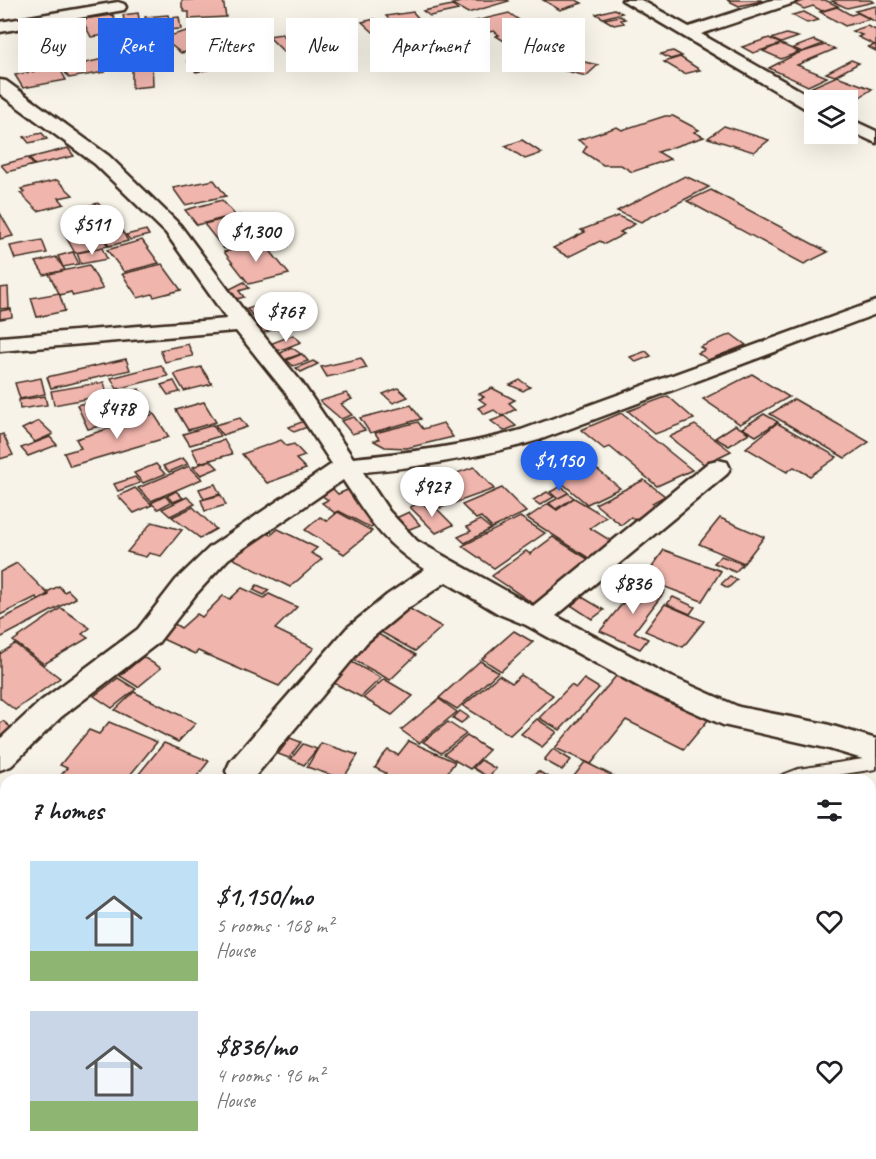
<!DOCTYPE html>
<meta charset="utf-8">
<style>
body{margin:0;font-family:Caveat,sans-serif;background:#f6f6f6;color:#202124;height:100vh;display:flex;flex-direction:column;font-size:22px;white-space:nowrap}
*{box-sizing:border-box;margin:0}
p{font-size:20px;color:#757577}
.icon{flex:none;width:33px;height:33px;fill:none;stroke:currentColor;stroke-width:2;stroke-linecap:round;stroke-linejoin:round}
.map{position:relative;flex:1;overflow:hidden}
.side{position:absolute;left:0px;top:774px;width:876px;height:386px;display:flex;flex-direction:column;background:#fff;border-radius:18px 18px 0 0;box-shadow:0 6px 24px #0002}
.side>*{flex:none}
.guide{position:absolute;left:18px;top:18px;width:840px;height:54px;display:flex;gap:12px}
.fabs{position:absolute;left:804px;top:90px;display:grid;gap:12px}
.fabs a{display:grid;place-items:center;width:54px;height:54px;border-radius:0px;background:#fff;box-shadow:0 6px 24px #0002;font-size:30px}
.price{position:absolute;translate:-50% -51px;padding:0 14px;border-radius:21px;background:#fff;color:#222;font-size:20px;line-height:39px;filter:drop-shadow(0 2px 3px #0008)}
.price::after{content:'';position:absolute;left:50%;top:36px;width:18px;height:14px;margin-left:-9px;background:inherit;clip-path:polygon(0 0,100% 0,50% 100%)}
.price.on{background:#2563eb;color:#fff}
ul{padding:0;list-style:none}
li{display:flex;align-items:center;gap:18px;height:150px;padding:0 30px}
li span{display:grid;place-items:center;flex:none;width:168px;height:120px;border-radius:0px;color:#555}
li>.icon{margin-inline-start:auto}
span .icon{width:72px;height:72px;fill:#fffc;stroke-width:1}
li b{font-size:26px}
h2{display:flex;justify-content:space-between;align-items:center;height:72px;padding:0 30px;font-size:26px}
.tag{padding:0 21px;border-radius:0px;background:#fff;box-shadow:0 6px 24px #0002;font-size:21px;line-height:54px}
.tag.on{background:#2563eb;color:#fff}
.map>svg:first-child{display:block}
</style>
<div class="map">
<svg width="876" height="1159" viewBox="0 0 876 1159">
<rect width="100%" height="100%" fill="#f7f3e8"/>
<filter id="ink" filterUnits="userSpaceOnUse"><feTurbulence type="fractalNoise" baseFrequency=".0167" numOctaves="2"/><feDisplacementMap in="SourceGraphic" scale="12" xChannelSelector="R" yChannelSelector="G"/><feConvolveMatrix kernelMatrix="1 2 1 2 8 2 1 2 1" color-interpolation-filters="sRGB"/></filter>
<g filter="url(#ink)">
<g fill="#f0b5ad" stroke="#3b2a1e" stroke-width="1.5">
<polygon points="182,0 223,0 226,17 189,19 189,12 185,12 182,7"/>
<polygon points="470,0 508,0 509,1 468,13 452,4"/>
<polygon points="543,0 576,0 582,3 560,10"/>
<polygon points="727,0 761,0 762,1 739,6"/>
<polygon points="807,0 825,0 838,6 822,11 813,6 804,9 794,4"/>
<polygon points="837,0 870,0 874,2 847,8 832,1"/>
<polygon points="452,5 458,10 430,16 423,11"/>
<polygon points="876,6 876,22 855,11"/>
<polygon points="837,7 851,15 858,13 870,19 845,26 820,12"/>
<polygon points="614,9 622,13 603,18 596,14"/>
<polygon points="413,12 419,19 408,20 412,25 396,27 386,16"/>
<polygon points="804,12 819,20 807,23 792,15"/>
<polygon points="138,13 140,24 125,25 123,15"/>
<polygon points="509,13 522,22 515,24 531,35 504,41 496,36 499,35 494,31 489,32 475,21"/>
<polygon points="113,15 122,33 91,37 82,19"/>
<polygon points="168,15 169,18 179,17 181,29 146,31 145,17"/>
<polygon points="620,16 625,19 621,20 624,23 614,25 604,19"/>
<polygon points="375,19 387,29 373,32 362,22"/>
<polygon points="867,26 876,30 876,51 868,47 875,45 858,37 862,35 852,31"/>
<polygon points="197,28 203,36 195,37 198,41 206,39 211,48 181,53 162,38"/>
<polygon points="320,32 329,40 298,46 290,38"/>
<polygon points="282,34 297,49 284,52 268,36"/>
<polygon points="786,34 798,37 781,43 771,39"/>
<polygon points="769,38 781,44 753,53 742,47"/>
<polygon points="814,40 823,44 802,52 793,48"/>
<polygon points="781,44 799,52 781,59 763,51"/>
<polygon points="825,45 835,49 797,65 827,77 808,86 769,68 796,54"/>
<polygon points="234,49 237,51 251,49 260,58 213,68 202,55"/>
<polygon points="673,51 682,56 670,59 661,54"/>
<polygon points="680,57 700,70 684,74 664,62"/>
<polygon points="202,58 211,69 196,72 187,61"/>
<polygon points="566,58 598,65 586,76 554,68"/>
<polygon points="103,59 111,69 103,70 105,72 69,78 62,68"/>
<polygon points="152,60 153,86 132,88 132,62"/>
<polygon points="851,60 859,63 835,76 826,73"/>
<polygon points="59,67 66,80 23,88 15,75"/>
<polygon points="837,76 872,89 851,103 812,87"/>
<polygon points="665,116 673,116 699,130 694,132 704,137 658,152 670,159 632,172 621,165 603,165 583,152 587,146 578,140 617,127 622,130"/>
<polygon points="724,126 769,140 754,152 708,138"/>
<polygon points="42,133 47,139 29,143 24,137"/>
<polygon points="522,140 542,153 525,159 505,146"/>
<polygon points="68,148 74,156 35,165 29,158"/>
<polygon points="27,158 34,165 7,172 1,165"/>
<polygon points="685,176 709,187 641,222 617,211"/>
<polygon points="57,180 73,195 59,198 64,204 38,211 20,193 24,192 21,189"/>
<polygon points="214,180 226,196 185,205 173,188"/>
<polygon points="711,190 828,252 804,264 687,201"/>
<polygon points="222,200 235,215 197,225 185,210"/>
<polygon points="98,203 104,211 90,215 84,207"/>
<polygon points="0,213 13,236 0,239"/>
<polygon points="240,215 260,239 224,249 204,224"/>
<polygon points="618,216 635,224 620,232 624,234 605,244 600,241 568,257 553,248 585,232 581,230"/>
<polygon points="117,221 122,226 120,228 111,230 106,224"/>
<polygon points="121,229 128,241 109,246 102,233"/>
<polygon points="146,230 149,235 130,240 126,235"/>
<polygon points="94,231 96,235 101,234 108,246 75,253 66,237"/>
<polygon points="42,240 47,253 15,259 10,246"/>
<polygon points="142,240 159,263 124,272 107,250"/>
<polygon points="263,242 289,274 249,284 224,252"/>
<polygon points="102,248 107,259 81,264 77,253"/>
<polygon points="73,252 79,264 63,267 58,256"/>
<polygon points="56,257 65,270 44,275 36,262"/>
<polygon points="162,264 181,290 154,297 152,294 138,298 122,274"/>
<polygon points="89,265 103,289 73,296 71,292 60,295 49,274"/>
<polygon points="244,282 249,288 239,291 244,297 233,300 226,291"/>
<polygon points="8,287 9,308 0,309 0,288"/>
<polygon points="59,293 65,311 37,317 31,298"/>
<polygon points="259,305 266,312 253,316 247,309"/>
<polygon points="11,309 12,317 0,319 0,311"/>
<polygon points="271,313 276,320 258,324 254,317"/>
<polygon points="270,323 275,329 257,335 252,329"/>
<polygon points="731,334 746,345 708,360 698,353 705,350 700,347"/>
<polygon points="293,335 301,342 278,351 270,344"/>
<polygon points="188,344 193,356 165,362 160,350"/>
<polygon points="291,347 301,354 281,361 276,356"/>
<polygon points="646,351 651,356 636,362 630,357"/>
<polygon points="302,354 308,361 293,366 287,360"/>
<polygon points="361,358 367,368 327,377 321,367"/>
<polygon points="126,359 130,370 51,388 47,377"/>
<polygon points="313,361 318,364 301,372 296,368"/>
<polygon points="161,365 168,376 117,389 111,378"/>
<polygon points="201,367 212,384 184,391 174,374"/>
<polygon points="752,374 789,397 740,424 703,399"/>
<polygon points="41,378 45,394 20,399 15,383"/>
<polygon points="520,380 530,387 523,391 510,385"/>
<polygon points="174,381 180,392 168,395 161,385"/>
<polygon points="104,382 107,395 54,405 51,391"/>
<polygon points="398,388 408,397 393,403 383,394"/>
<polygon points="492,388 515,400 509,403 516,409 502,416 494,410 485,414 478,408 486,404 479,399 484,397 479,394"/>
<polygon points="139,389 152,412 88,429 77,405"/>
<polygon points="346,393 352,399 341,404 352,415 341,419 320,401"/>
<polygon points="45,396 47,405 20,409 19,400"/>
<polygon points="668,396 694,419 655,434 628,411"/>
<polygon points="794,399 869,442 845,458 770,414"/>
<polygon points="204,402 216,422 188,430 176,410"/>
<polygon points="411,405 421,419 370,433 360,418"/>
<polygon points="621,413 692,470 657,486 610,447 604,449 581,430"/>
<polygon points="154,414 169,437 70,466 64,453 81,448 76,439"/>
<polygon points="764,414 778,422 756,436 742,428"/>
<polygon points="504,416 516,426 504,431 491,421"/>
<polygon points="354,417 365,430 352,434 341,421"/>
<polygon points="240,418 247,427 222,435 215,425"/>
<polygon points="39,421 53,434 35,442 22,429"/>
<polygon points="304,421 310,426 294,432 289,427"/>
<polygon points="418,422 423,429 443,423 453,437 407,448 385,447 374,441 379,439 375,433"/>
<polygon points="777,423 837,457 810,476 794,467 787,472 746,448"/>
<polygon points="213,425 220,436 190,445 183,434"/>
<polygon points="695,425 731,451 704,464 669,437"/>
<polygon points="735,425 749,433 729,446 715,438"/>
<polygon points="3,434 13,455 0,459 0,435"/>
<polygon points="50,437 57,445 28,456 21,448"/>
<polygon points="224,440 232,454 199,463 192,449"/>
<polygon points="281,440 287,446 294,444 305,456 296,459 306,469 267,483 242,454"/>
<polygon points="183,458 188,464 169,472 163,466"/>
<polygon points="210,460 218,468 201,475 193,467"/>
<polygon points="588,462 620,488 587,504 555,477"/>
<polygon points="156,464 165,474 143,483 134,473"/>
<polygon points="189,466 202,479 151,501 138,488"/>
<polygon points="474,467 494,489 440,508 427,492 414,497 408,490"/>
<polygon points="135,477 140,483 118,491 114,484"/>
<polygon points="644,480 665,496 652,503 658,507 634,520 631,517 621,525 595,504"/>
<polygon points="215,484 220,494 204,499 199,489"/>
<polygon points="562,486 568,493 558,499 550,492"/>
<polygon points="135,488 152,505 134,513 118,496"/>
<polygon points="332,488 338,494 350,489 379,523 371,528 339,511 335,513 322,503 328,500 321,495"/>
<polygon points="502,488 526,512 492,528 481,517 476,519 462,505"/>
<polygon points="176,491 183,498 173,502 167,496"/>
<polygon points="547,492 554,497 540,505 533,500"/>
<polygon points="568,493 574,498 556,509 549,503"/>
<polygon points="221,495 226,505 205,511 201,500"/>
<polygon points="165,496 171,502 158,509 151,503"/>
<polygon points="187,497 195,504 170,516 162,509"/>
<polygon points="574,498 606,517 590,528 613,542 590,559 527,518 548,504 557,510"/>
<polygon points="422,502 431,512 437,509 453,525 436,533 410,507"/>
<polygon points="193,507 216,529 200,538 172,517"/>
<polygon points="338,512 372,531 344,554 305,530 320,517 327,521"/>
<polygon points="409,512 420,525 407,530 396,518"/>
<polygon points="520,517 545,533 494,568 462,546"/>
<polygon points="720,518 764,537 744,563 699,544"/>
<polygon points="480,520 491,529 465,543 458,537 471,531 467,527"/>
<polygon points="152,522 182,530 161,556 149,553 146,557 127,552"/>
<polygon points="278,529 317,548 311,553 322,559 290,587 228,556 259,530 271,535"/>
<polygon points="553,537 591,561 534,604 492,576 526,551 530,554"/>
<polygon points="664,550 721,571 702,601 644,579"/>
<polygon points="721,556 743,564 735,572 714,563"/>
<polygon points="17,563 48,594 38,600 36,597 0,615 0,572"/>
<polygon points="730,576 737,580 728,588 721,584"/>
<polygon points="641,581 665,591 634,632 648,639 640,649 600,631"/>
<polygon points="257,585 269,590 264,595 253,590"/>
<polygon points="59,586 64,592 68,590 76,598 0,638 0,620 49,595 47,592"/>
<polygon points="242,588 264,598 269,594 297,607 275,629 314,648 279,686 198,651 195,654 158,637 173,623 181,628 197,614 202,617 223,596 230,599"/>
<polygon points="577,594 604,610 592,619 566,602"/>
<polygon points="673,597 695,607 690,614 667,604"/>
<polygon points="401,604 442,627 415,651 374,628"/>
<polygon points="665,604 704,621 683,647 645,631"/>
<polygon points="61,608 90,628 82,634 88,638 44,664 13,641"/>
<polygon points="514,631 533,642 501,671 482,659"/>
<polygon points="378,634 416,655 390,680 352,659"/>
<polygon points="15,644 60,678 15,710 0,698 0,654"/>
<polygon points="143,657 161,668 138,687 120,676"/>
<polygon points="348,660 381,678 361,697 328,680"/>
<polygon points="480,661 498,672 457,709 439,698"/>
<polygon points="499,675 512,683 521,675 553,695 510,735 463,706"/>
<polygon points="617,675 708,720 684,749 626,720 591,764 555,748"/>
<polygon points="118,678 136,689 112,708 94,696"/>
<polygon points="384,679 413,696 392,715 363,698"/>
<polygon points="584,679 599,688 560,730 539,718 571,685 576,688"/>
<polygon points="134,692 196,723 178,742 115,710"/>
<polygon points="439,699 457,712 419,743 401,730"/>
<polygon points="460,711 469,717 461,723 453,718"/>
<polygon points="537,719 557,732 542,747 521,734"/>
<polygon points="3,721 15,731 0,742 0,723"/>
<polygon points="109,722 157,742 126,780 57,780 67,768 60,765 89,730 99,734"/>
<polygon points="448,722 466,734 441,753 423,742"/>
<polygon points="467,736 489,750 470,769 444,754"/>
<polygon points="290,738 301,742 289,758 278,754"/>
<polygon points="409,741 455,762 442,780 381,780 386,773 375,768 381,758 388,750 398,755"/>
<polygon points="164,743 209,761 194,780 134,780"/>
<polygon points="321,743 358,755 343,779 307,767"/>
<polygon points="303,744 317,749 304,765 291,759"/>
<polygon points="553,749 571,760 562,770 544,760"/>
<polygon points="481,760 496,769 488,777 473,768"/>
<polygon points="585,762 621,780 571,780"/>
<polygon points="538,771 553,780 525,780 528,777 531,779"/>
<polygon points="0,853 6,855 6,1116 0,1113"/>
<polygon points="870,877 876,880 876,897 870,894"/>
<polygon points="870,1075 876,1079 876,1112 870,1108"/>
<polygon points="81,1154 258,1154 253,1159 92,1159"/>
<polygon points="275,1154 334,1154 341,1159 270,1159"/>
<polygon points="480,1154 641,1154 637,1159 476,1159"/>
<polygon points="674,1154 717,1154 713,1159 680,1159"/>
<polygon points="737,1154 831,1154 827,1159 733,1159"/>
<polygon points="853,1154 867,1154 875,1159 851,1159"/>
</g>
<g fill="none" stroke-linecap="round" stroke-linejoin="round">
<g stroke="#3b2a1e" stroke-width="4">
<polygon id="lane" points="876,757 876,769 805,780 777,780 780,776 798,769"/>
</g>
<g stroke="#3b2a1e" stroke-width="5">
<g id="street">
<polygon points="622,0 641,0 689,27 772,0 796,0 794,3 701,34 817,100 814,100 814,111 808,110"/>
<polygon points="118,2 124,4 126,7 124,10 0,32 0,22"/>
<path d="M0,80L6,81L109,156L180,225L250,319L302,383L353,458C411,452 465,446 521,430L876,301V314L539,440C480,457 424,467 363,472L389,511L417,541L533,606L709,462L718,460L727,462L730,468L727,474L556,616L665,674L739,707L826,724L876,739V763L826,748L723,725L645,690L526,625L499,614L446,582L407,609L367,642L252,780H230L226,771L230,762L347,628L387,595L425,569C384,545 369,519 343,480L228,559L196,594L158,643L61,717L11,766L0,770V739L41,701L138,629L176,580L210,547L332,464L285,392L236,331L0,351V337L227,319L166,233L95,164L0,94Z"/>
<polygon points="848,118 876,131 876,143 848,130"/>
</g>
</g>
<use href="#lane" fill="#f7f3e8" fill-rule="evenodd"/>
<use href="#street" fill="#f7f3e8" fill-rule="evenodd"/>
</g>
</g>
</svg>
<div class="fabs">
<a><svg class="icon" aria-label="layers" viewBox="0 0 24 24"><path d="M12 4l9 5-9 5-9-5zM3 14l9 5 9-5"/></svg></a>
</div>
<b class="price" style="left:92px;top:256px">$511</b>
<b class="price" style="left:256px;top:263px">$1,300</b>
<b class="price" style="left:286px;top:343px">$767</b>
<b class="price" style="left:117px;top:440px">$478</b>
<b class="price on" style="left:559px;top:492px">$1,150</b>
<b class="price" style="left:432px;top:518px">$927</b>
<b class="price" style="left:633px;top:615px">$836</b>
<div class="guide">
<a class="tag">Buy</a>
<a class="tag on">Rent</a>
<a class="tag">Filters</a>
<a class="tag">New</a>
<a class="tag">Apartment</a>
<a class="tag">House</a>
</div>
<section class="side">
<h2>7 homes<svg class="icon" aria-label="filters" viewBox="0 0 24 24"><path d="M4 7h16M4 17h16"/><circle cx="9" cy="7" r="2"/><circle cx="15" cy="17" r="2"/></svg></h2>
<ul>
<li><span style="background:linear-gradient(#bfe0f5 75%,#8fb573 0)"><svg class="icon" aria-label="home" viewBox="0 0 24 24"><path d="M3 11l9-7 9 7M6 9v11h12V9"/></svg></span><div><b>$1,150/mo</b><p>5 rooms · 168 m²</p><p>House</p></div><svg class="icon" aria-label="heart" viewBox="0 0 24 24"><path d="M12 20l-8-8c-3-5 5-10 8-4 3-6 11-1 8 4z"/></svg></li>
<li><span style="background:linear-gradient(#c9d6e8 75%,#8fb573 0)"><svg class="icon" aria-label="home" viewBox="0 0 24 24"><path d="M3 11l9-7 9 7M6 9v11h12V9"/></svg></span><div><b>$836/mo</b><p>4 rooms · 96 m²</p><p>House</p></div><svg class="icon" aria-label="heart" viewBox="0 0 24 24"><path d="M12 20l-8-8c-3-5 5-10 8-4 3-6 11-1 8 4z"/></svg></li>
</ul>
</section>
</div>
